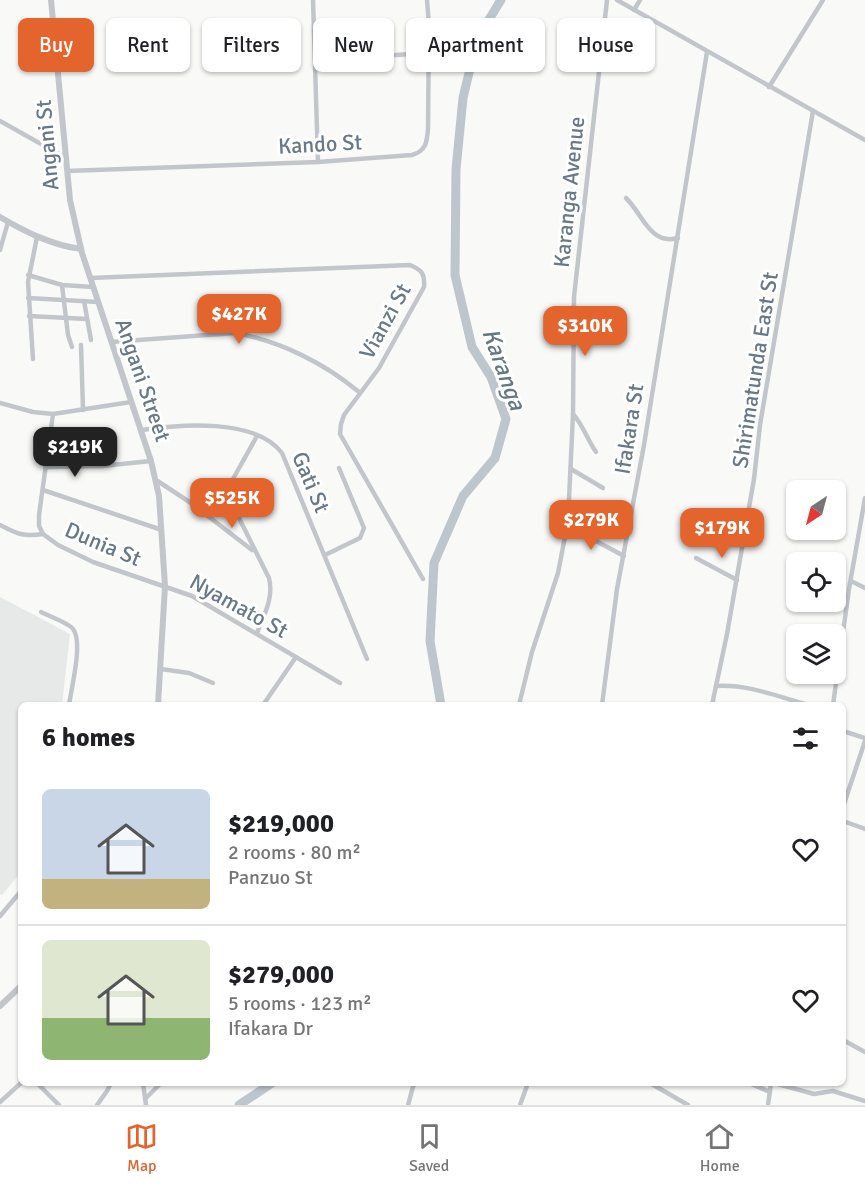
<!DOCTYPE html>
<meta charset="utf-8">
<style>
body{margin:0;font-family:Signika,sans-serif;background:#f2f2f2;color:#202124;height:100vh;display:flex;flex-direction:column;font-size:22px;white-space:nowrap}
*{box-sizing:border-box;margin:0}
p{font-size:20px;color:#757577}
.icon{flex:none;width:33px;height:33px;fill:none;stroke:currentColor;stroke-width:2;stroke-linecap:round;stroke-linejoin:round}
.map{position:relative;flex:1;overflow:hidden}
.side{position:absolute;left:18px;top:702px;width:828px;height:384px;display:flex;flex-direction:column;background:#fff;border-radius:9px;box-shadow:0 2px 4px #0004}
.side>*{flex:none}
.banner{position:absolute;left:18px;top:18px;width:830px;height:54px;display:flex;gap:12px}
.needle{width:39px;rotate:216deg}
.fabs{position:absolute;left:786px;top:480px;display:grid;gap:12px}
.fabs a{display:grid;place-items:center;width:60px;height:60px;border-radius:9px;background:#fff;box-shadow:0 2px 4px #0004;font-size:30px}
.price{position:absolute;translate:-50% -51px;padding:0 14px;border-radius:12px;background:#e3642d;color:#fff;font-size:20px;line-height:39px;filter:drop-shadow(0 2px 3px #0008)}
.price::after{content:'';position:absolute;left:50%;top:36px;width:18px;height:14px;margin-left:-9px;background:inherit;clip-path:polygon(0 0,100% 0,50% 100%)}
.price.on{background:#222;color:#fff}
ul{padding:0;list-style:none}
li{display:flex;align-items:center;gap:18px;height:150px;padding:0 24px}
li+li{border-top:2px solid #e0e0e0}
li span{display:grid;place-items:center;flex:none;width:168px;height:120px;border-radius:9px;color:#555}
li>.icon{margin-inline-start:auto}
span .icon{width:72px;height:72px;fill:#fffc;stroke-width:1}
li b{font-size:26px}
h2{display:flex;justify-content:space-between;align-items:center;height:72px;padding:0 24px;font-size:26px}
.tag{padding:0 21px;border-radius:9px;background:#fff;box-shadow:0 2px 4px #0004;font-size:21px;line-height:54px}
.tag.on{background:#e3642d;color:#fff}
.tabs{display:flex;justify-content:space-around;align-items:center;height:84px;border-top:2px solid #e0e0e0;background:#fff;font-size:16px;color:#757577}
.tabs a{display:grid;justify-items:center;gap:3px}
.tabs .on{color:#e3642d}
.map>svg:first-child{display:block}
</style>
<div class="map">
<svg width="865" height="1105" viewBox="0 0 865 1105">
<rect width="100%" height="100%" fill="#f9f9f7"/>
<polygon fill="#e7e8e8" points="0,597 70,634 62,705 21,705 21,872 2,895 0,894"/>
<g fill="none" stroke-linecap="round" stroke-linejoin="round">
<g stroke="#bdc6cc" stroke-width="9">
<polyline points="441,705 430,641 434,563 463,496 495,458 506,419 491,377 472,347 455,275 456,169 463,98 477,39 501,0"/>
<polyline points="239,1105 272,1083"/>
</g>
<g stroke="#c2c6cb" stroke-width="4.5">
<polyline points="313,0 318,162"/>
<polyline points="617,0 865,140"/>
<polyline points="634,10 640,0"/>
<polyline points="316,53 363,57 429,53"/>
<polyline points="769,87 823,0"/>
<polyline points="0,121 66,158"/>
<path d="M67,171L318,162L412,155C426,151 427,142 428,129L429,25L427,0"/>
<path d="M626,198C642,213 650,246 678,238"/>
<polyline points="0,250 8,222"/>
<polyline points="28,275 62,285 93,287"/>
<path d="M90,278L410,265C422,270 425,274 424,287L379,368L344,415L341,424L340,434L423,579"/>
<polyline points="62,285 68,335 72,347"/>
<polyline points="28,298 98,302"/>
<polyline points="84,301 91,340"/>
<polyline points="29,316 87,319"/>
<path d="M111,342L235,333C280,341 324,363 359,392"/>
<polyline points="81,345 83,410"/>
<polyline points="33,359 28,282 37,237"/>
<polyline points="0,403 33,412 53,414 131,402"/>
<polyline points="53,414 39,515 39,526 43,534 58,545 93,562 192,596 340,683"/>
<path d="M573,414C583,425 587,439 596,452"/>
<path d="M142,430C181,424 255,418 282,453L367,659"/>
<polyline points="46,467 102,466 151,461"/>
<polyline points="571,469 603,488"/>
<polyline points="156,480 191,503 252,550"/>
<polyline points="43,490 162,530"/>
<polyline points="191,503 204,496 229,498"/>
<path d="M0,525C17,534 24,537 43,534"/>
<polyline points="568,526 624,556"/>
<polyline points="325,555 360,538 364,528 339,468"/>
<polyline points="696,558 737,580"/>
<polyline points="851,581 865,588"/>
<path d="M41,612C51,617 63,621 71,627C85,637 71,689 69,705"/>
<path d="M257,633C264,615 274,598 269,578L229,498V486L257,436"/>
<polyline points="161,669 189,673 213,683"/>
<path d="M716,686C748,684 779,697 809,705"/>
<polyline points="263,705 296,657"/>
<polyline points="519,705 532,652 558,573 568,521 573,414 574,297 607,0"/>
<polyline points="602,705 617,589 644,445 707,52"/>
<polyline points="712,705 727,634 754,479 760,425 813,111"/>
<polyline points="833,705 849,589 865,498"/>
<polyline points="843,731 865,738"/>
<polyline points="843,807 865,741"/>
<polyline points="843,821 865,829"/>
<polyline points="0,916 21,891"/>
<polyline points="843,1040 865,1052"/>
<polyline points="37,1083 59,1105"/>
<polyline points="143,1083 146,1105"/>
<polyline points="650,1083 688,1105"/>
<polyline points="749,1083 770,1092"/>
<polyline points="774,1083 814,1094 833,1091 865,1101"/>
<polyline points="145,1099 161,1083"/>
<polyline points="0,1102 21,1083"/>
<polyline points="97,1105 107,1091 111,1083"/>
<polyline points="408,1105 414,1083"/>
<polyline points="520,1105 528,1083"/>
<polyline points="768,1105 771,1083"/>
</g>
<g stroke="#c2c6cb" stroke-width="6">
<polyline points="51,0 70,200 82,253 151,461 159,496 165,586 158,705"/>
<path d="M0,217C26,232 51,245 81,249"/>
<polyline points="0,1006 21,986"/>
</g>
</g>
<g text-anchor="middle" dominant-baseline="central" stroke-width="6" stroke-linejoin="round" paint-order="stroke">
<g font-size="22" fill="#687888" stroke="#fff">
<text transform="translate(320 144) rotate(-3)">Kando St</text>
<text transform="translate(47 145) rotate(-95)">Angani St</text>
<text transform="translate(569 192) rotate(-84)">Karanga Avenue</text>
<text transform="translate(385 321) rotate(-61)">Vianzi St</text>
<text transform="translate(755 370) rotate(-81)">Shirimatunda East St</text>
<text transform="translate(143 380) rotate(71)">Angani Street</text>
<text transform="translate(629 429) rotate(-81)">Ifakara St</text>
<text transform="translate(311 482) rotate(67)">Gati St</text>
<text transform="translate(103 544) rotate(23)">Dunia St</text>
<text transform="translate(239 606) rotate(29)">Nyamato St</text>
</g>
<g font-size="24" font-style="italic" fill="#647883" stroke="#fff">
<text transform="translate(504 369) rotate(70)">Karanga</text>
</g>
</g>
</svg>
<div class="fabs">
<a><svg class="needle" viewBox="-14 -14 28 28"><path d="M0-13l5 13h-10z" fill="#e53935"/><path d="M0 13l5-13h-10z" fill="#757577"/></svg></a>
<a><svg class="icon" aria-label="locate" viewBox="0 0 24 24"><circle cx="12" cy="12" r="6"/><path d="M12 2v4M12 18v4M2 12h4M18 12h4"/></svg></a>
<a><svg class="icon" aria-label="layers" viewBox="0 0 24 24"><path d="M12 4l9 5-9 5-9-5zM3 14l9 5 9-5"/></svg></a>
</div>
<b class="price" style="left:239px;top:345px">$427K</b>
<b class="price" style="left:585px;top:357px">$310K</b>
<b class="price on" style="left:75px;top:478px">$219K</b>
<b class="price" style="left:232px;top:529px">$525K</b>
<b class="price" style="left:591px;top:551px">$279K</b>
<b class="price" style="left:722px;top:559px">$179K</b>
<div class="banner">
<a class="tag on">Buy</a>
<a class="tag">Rent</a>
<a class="tag">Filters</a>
<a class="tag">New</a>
<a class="tag">Apartment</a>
<a class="tag">House</a>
</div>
<section class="side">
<h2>6 homes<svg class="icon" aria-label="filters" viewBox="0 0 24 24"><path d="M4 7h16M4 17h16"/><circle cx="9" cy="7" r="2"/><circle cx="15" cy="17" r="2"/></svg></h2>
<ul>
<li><span style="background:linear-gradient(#c9d6e8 75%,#c2b280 0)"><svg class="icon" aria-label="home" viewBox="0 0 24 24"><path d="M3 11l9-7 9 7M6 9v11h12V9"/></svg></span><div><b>$219,000</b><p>2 rooms · 80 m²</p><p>Panzuo St</p></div><svg class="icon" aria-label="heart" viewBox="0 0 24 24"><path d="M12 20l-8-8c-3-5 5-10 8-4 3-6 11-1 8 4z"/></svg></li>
<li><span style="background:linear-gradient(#dfe7d0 65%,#8fb573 0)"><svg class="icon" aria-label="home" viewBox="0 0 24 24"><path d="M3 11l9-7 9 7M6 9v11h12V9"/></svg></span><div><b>$279,000</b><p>5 rooms · 123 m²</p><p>Ifakara Dr</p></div><svg class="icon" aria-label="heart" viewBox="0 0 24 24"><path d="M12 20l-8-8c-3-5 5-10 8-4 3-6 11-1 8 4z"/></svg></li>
</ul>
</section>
</div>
<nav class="tabs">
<a class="on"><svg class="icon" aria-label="map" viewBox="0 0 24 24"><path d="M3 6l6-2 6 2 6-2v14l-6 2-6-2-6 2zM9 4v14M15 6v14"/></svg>Map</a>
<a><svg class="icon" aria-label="saved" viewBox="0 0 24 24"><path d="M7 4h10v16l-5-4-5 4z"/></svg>Saved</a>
<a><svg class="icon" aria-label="home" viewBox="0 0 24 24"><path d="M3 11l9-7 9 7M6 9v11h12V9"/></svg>Home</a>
</nav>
